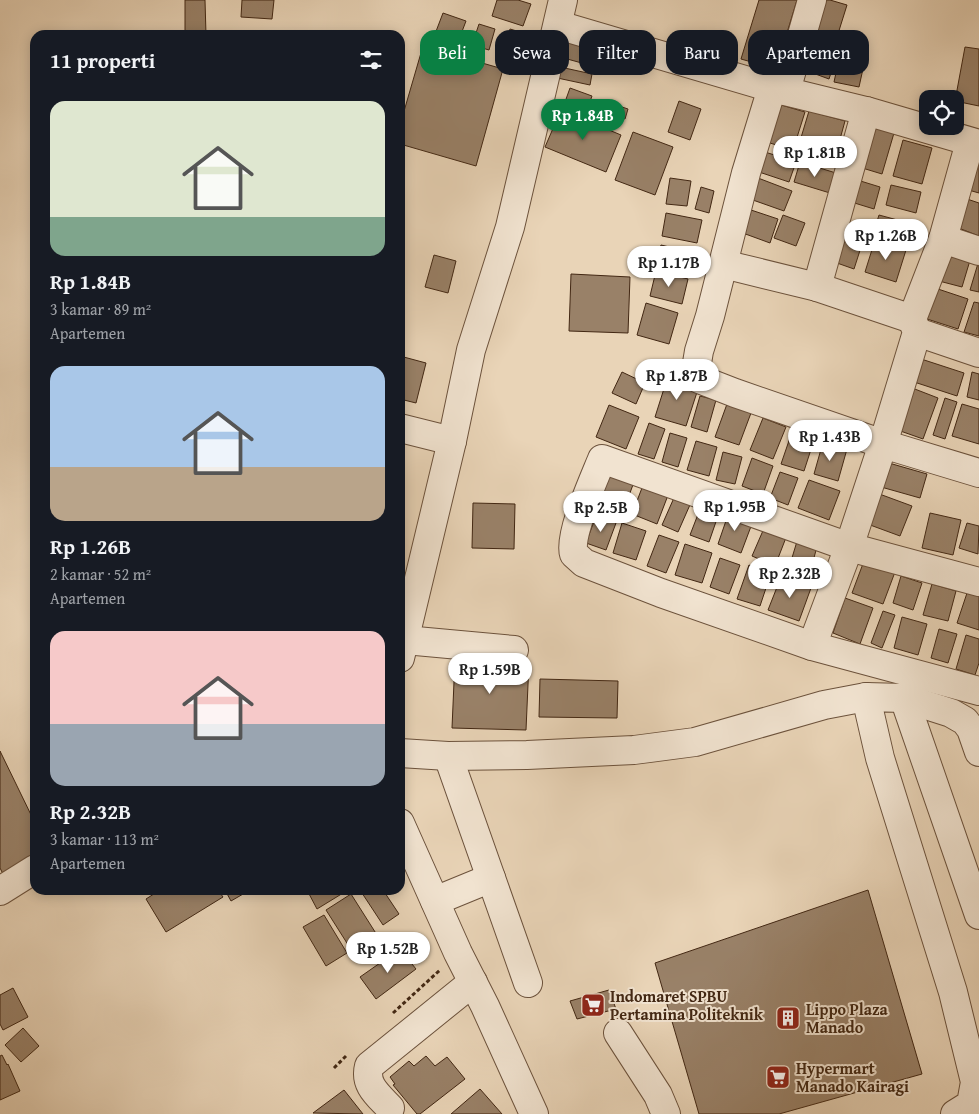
<!DOCTYPE html>
<html lang="id">
<meta charset="utf-8">
<style>
body{margin:0;font-family:"Gentium Book Plus",serif;background:#242831;color:#f1f3f6;height:100vh;display:flex;flex-direction:column;font-size:19px;white-space:nowrap}
*{box-sizing:border-box;margin:0}
p{font-size:16px;color:#9ea1a6}
.icon{flex:none;width:28px;height:28px;fill:none;stroke:currentColor;stroke-width:2;stroke-linecap:round;stroke-linejoin:round}
.map{position:relative;flex:1;overflow:hidden}
.details{position:absolute;left:30px;top:30px;width:375px;height:865px;display:flex;flex-direction:column;background:#171b24;border-radius:15px;box-shadow:0 2px 12px #0003}
.details>*{flex:none}
.hud{position:absolute;left:420px;top:30px;width:475px;height:45px;display:flex;gap:10px}
.fabs{position:absolute;left:919px;top:90px;display:grid;gap:10px}
.fabs a{display:grid;place-items:center;width:45px;height:45px;border-radius:10px;background:#171b24;box-shadow:0 2px 12px #0003;font-size:25px}
.price{position:absolute;translate:-50% -42px;padding:0 11px;border-radius:18px;background:#fff;color:#222;font-size:16px;line-height:32px;filter:drop-shadow(0 1px 2px #0008)}
.price::after{content:'';position:absolute;left:50%;top:30px;width:15px;height:11px;margin-left:-8px;background:inherit;clip-path:polygon(0 0,100% 0,50% 100%)}
.price.selected{background:#0b8043;color:#fff}
ul{padding:0;list-style:none}
li{display:grid;align-content:center;gap:10px;height:265px;padding:0 20px}
li span{display:grid;place-items:center;height:155px;border-radius:15px;color:#555}
li>.icon{margin-inline-start:auto}
span .icon{width:90px;height:90px;fill:#fffc;stroke-width:1}
li b{font-size:21px}
h2{display:flex;justify-content:space-between;align-items:center;height:60px;padding:0 20px;font-size:21px}
.chip{padding:0 18px;border-radius:15px;background:#171b24;box-shadow:0 2px 12px #0003;font-size:18px;line-height:45px}
.chip.selected{background:#0b8043;color:#fff}
.map>svg:first-child{display:block}
</style>
<div class="map">
<svg width="979" height="1114" viewBox="0 0 979 1114">
<rect width="100%" height="100%" fill="#e9d4b7"/>
<filter id="stains"><feTurbulence type="fractalNoise" baseFrequency=".004" numOctaves="4"/><feColorMatrix values="0 0 0 0 .2 0 0 0 0 .09 0 0 0 0 .02 0 0 0 .5 -.17"/></filter>
<radialGradient id="worn" r=".72"><stop offset=".6" stop-color="#630" stop-opacity="0"/><stop offset="1" stop-color="#630" stop-opacity=".3"/></radialGradient>
<g fill="#998168" stroke="#422713">
<polygon points="185,0 205,0 206,35 185,35"/>
<polygon points="242,0 274,0 272,19 241,17"/>
<polygon points="497,0 518,0 531,4 523,26 492,16"/>
<polygon points="759,0 797,0 776,69 741,59"/>
<polygon points="818,0 830,0 847,5 837,37 809,29"/>
<polygon points="443,13 466,21 458,42 435,34"/>
<polygon points="479,24 495,29 489,50 472,45"/>
<polygon points="510,29 527,34 519,60 502,55"/>
<polygon points="564,41 594,50 589,65 560,57"/>
<polygon points="821,42 839,48 829,79 810,72"/>
<polygon points="423,46 503,69 476,166 400,144 400,125"/>
<polygon points="965,47 979,49 979,106 955,101"/>
<polygon points="841,50 866,55 859,87 834,82"/>
<polygon points="551,65 592,74 590,85 548,76"/>
<polygon points="570,88 592,96 587,110 565,102"/>
<polygon points="679,101 701,109 690,140 668,132"/>
<polygon points="607,102 628,109 625,119 604,111"/>
<polygon points="771,102 805,112 793,150 760,140"/>
<polygon points="561,110 621,135 606,172 545,147"/>
<polygon points="809,111 845,121 834,161 797,151"/>
<polygon points="871,126 894,133 882,174 859,167"/>
<polygon points="633,132 673,147 655,195 615,180"/>
<polygon points="903,140 932,148 922,184 893,176"/>
<polygon points="762,151 796,162 789,182 756,171"/>
<polygon points="979,158 979,193 965,189"/>
<polygon points="800,162 836,173 830,193 794,182"/>
<polygon points="670,178 691,181 687,206 666,204"/>
<polygon points="758,178 792,191 784,211 750,199"/>
<polygon points="854,179 880,187 874,209 848,201"/>
<polygon points="891,185 921,192 916,213 886,205"/>
<polygon points="701,187 714,191 709,213 695,209"/>
<polygon points="967,199 979,203 979,236 956,227"/>
<polygon points="748,209 778,219 770,243 740,232"/>
<polygon points="666,213 702,220 697,243 662,236"/>
<polygon points="783,215 805,223 796,246 774,238"/>
<polygon points="879,215 916,225 911,242 874,231"/>
<polygon points="847,232 864,238 854,269 837,263"/>
<polygon points="875,240 906,250 896,282 865,272"/>
<polygon points="661,245 694,253 689,271 656,262"/>
<polygon points="947,250 971,257 962,287 939,281"/>
<polygon points="434,255 456,261 448,293 425,287"/>
<polygon points="979,260 979,292 970,290"/>
<polygon points="656,271 688,279 682,304 650,296"/>
<polygon points="571,274 630,277 628,333 569,331"/>
<polygon points="935,288 968,299 958,329 924,318"/>
<polygon points="974,302 979,303 979,336 964,332"/>
<polygon points="646,303 678,313 669,344 637,335"/>
<polygon points="400,356 426,363 416,403 400,399"/>
<polygon points="915,357 964,373 957,396 908,380"/>
<polygon points="622,372 645,383 636,404 612,393"/>
<polygon points="972,372 979,374 979,400 967,397"/>
<polygon points="668,376 699,386 686,426 655,417"/>
<polygon points="907,386 938,398 923,439 892,428"/>
<polygon points="700,396 716,400 707,432 691,427"/>
<polygon points="945,398 957,402 945,439 933,435"/>
<polygon points="727,404 751,413 739,445 715,437"/>
<polygon points="962,404 979,409 979,444 952,436"/>
<polygon points="609,405 639,417 626,449 596,437"/>
<polygon points="763,418 786,427 773,459 750,450"/>
<polygon points="649,423 665,429 654,459 638,454"/>
<polygon points="793,429 815,437 804,471 781,464"/>
<polygon points="670,433 687,438 678,467 662,462"/>
<polygon points="696,441 717,447 709,476 687,470"/>
<polygon points="823,442 847,449 838,481 814,474"/>
<polygon points="723,452 742,457 735,484 716,480"/>
<polygon points="752,458 773,466 763,494 742,486"/>
<polygon points="882,461 927,474 920,498 874,485"/>
<polygon points="603,462 637,474 621,517 587,504"/>
<polygon points="780,472 798,478 788,505 770,498"/>
<polygon points="645,480 670,490 657,524 632,514"/>
<polygon points="809,480 840,491 829,520 798,508"/>
<polygon points="677,491 693,498 678,532 662,525"/>
<polygon points="874,492 912,506 900,536 862,522"/>
<polygon points="473,503 515,504 514,549 472,548"/>
<polygon points="702,504 720,510 709,542 690,535"/>
<polygon points="729,512 753,521 741,553 718,544"/>
<polygon points="930,513 961,520 953,555 922,548"/>
<polygon points="596,516 616,523 606,550 586,543"/>
<polygon points="622,523 646,531 636,560 613,553"/>
<polygon points="967,523 979,526 978,554 959,548"/>
<polygon points="765,526 787,535 775,566 752,556"/>
<polygon points="659,535 679,542 666,573 647,566"/>
<polygon points="798,538 818,543 809,576 788,571"/>
<polygon points="685,544 712,553 702,583 675,575"/>
<polygon points="720,558 740,565 729,594 710,587"/>
<polygon points="864,561 895,572 883,604 852,593"/>
<polygon points="749,565 771,573 760,606 737,599"/>
<polygon points="901,576 922,583 913,610 893,603"/>
<polygon points="781,577 811,588 799,621 768,610"/>
<polygon points="932,584 956,591 948,621 923,615"/>
<polygon points="969,587 979,591 979,630 957,623"/>
<polygon points="845,598 873,608 860,644 833,633"/>
<polygon points="883,611 895,615 882,648 871,643"/>
<polygon points="902,617 927,624 918,655 894,648"/>
<polygon points="939,629 957,634 948,663 931,658"/>
<polygon points="966,635 979,639 979,663 975,675 956,669"/>
<polygon points="455,659 529,662 526,730 452,728"/>
<polygon points="540,679 618,681 617,718 539,717"/>
<polygon points="0,751 35,823 35,867 7,882 0,868"/>
<polygon points="160,890 218,890 223,897 166,932 146,899"/>
<polygon points="225,890 250,890 231,901"/>
<polygon points="307,890 348,890 317,909"/>
<polygon points="360,890 383,890 399,914 383,925"/>
<polygon points="868,890 922,1074 779,1114 699,1114 655,963"/>
<polygon points="351,894 377,935 352,951 326,910"/>
<polygon points="324,915 347,953 326,966 303,927"/>
<polygon points="400,949 416,969 376,999 360,977"/>
<polygon points="13,988 28,1017 3,1030 0,1024 0,995"/>
<polygon points="609,990 616,1009 577,1019 570,1001"/>
<polygon points="23,1028 39,1046 21,1062 5,1045"/>
<polygon points="2,1055 7,1065 8,1064 20,1091 0,1100 0,1056"/>
<polygon points="426,1056 435,1066 447,1057 465,1079 420,1114 417,1114 393,1085 395,1084 390,1077 409,1061 414,1066"/>
<polygon points="480,1089 502,1114 451,1114"/>
<polygon points="344,1090 363,1114 313,1113"/>
</g>
<g fill="none" stroke-linecap="round" stroke-linejoin="round">
<g stroke="#6c523c" stroke-width="30">
<g id="minor">
<polyline points="558,25 772,88 866,111 979,144"/>
<polyline points="772,88 746,173 710,316 699,351 696,369 699,379 735,393 883,444 979,473"/>
<polyline points="786,91 812,0"/>
<polyline points="943,239 979,251"/>
<polyline points="723,264 817,287 912,319"/>
<polyline points="817,287 866,111"/>
<polyline points="917,332 979,353"/>
<polyline points="400,428 452,441"/>
<path d="M979,582L849,547L602,459C594,479 568,536 574,554L584,563L661,593L812,646L979,691"/>
<polyline points="405,640 514,650"/>
<polyline points="812,646 849,547 883,444 917,332 912,319 943,239 970,142"/>
<polyline points="400,658 452,441 471,350 510,227 563,0"/>
<polyline points="904,698 979,915"/>
<polyline points="400,753 448,756 527,755 634,750 695,742 824,705 866,697"/>
<polyline points="448,756 528,983"/>
<polyline points="400,823 458,953 485,1006 534,1114"/>
<polyline points="0,891 35,869"/>
<polyline points="435,901 491,878"/>
<polyline points="618,1033 658,1095 666,1114"/>
<path d="M390,1108C378,1095 364,1085 369,1066L473,982"/>
<polyline points="955,1114 971,1104 975,1082 953,992 880,758 866,697 904,698 951,713 965,721 971,729 979,752"/>
</g>
</g>
<g stroke="#422713" stroke-width="3" stroke-dasharray="4 2.5" stroke-linecap="butt">
<polyline points="393,1013 440,970"/>
<polyline points="334,1068 346,1056"/>
</g>
<use href="#minor" stroke="#f1e3d0" stroke-width="28"/>
</g>
<defs>
<g id="supermarket-square" transform="scale(1.25)"><rect x="-9" y="-9" width="18" height="18" rx="4" fill="#8f2418" stroke="#f1e3d0"/><path d="M-6-5.5h2.5l.6 2H6L4.5 2H-2.5L-4.4-4H-6ZM-1.5 3.2a1.3 1.3 0 1 0 .1 0ZM3 3.2a1.3 1.3 0 1 0 .1 0Z" fill="#fff"/></g>
<g id="building-square" transform="scale(1.25)"><rect x="-9" y="-9" width="18" height="18" rx="4" fill="#8f2418" stroke="#f1e3d0"/><path d="M-4-6H4V6H1V3H-1V6H-4ZM-2.5-4.3h1.7v1.8h-1.7ZM.8-4.3h1.7v1.8H.8ZM-2.5-1h1.7V.8h-1.7ZM.8-1h1.7V.8H.8Z" fill="#fff"/></g>
</defs>
<g fill-rule="evenodd">
<use href="#supermarket-square" x="593" y="1005"/>
<use href="#building-square" x="788" y="1018"/>
<use href="#supermarket-square" x="778" y="1077"/>
</g>
<g text-anchor="middle" dominant-baseline="central" stroke-width="4" stroke-linejoin="round" paint-order="stroke">
<g font-size="16" font-weight="bold" fill="#422713" stroke="#f1e3d0" text-anchor="start">
<text x="610" y="996">Indomaret SPBU<tspan x="610" dy="18">Pertamina Politeknik</tspan></text>
<text x="806" y="1009">Lippo Plaza<tspan x="806" dy="18">Manado</tspan></text>
<text x="796" y="1068">Hypermart<tspan x="796" dy="18">Manado Kairagi</tspan></text>
</g>
</g>
<rect width="100%" height="100%" filter="url(#stains)"/>
<rect width="100%" height="100%" fill="url(#worn)"/>
</svg>
<div class="fabs">
<a><svg class="icon" aria-label="locate" viewBox="0 0 24 24"><circle cx="12" cy="12" r="6"/><path d="M12 2v4M12 18v4M2 12h4M18 12h4"/></svg></a>
</div>
<b class="price selected" style="left:583px;top:141px">Rp 1.84B</b>
<b class="price" style="left:815px;top:178px">Rp 1.81B</b>
<b class="price" style="left:886px;top:261px">Rp 1.26B</b>
<b class="price" style="left:669px;top:288px">Rp 1.17B</b>
<b class="price" style="left:677px;top:401px">Rp 1.87B</b>
<b class="price" style="left:830px;top:462px">Rp 1.43B</b>
<b class="price" style="left:735px;top:532px">Rp 1.95B</b>
<b class="price" style="left:601px;top:533px">Rp 2.5B</b>
<b class="price" style="left:790px;top:599px">Rp 2.32B</b>
<b class="price" style="left:490px;top:695px">Rp 1.59B</b>
<b class="price" style="left:388px;top:974px">Rp 1.52B</b>
<div class="hud">
<a class="chip selected">Beli</a>
<a class="chip">Sewa</a>
<a class="chip">Filter</a>
<a class="chip">Baru</a>
<a class="chip">Apartemen</a>
</div>
<section class="details">
<h2>11 properti<svg class="icon" aria-label="filters" viewBox="0 0 24 24"><path d="M4 7h16M4 17h16"/><circle cx="9" cy="7" r="2"/><circle cx="15" cy="17" r="2"/></svg></h2>
<ul>
<li><span style="background:linear-gradient(#dfe7d0 75%,#7fa58c 0)"><svg class="icon" aria-label="home" viewBox="0 0 24 24"><path d="M3 11l9-7 9 7M6 9v11h12V9"/></svg></span><div><b>Rp 1.84B</b><p>3 kamar · 89 m²</p><p>Apartemen</p></div></li>
<li><span style="background:linear-gradient(#a9c7e8 65%,#b9a48a 0)"><svg class="icon" aria-label="home" viewBox="0 0 24 24"><path d="M3 11l9-7 9 7M6 9v11h12V9"/></svg></span><div><b>Rp 1.26B</b><p>2 kamar · 52 m²</p><p>Apartemen</p></div></li>
<li><span style="background:linear-gradient(#f6c9c9 60%,#9aa5b1 0)"><svg class="icon" aria-label="home" viewBox="0 0 24 24"><path d="M3 11l9-7 9 7M6 9v11h12V9"/></svg></span><div><b>Rp 2.32B</b><p>3 kamar · 113 m²</p><p>Apartemen</p></div></li>
</ul>
</section>
</div>
